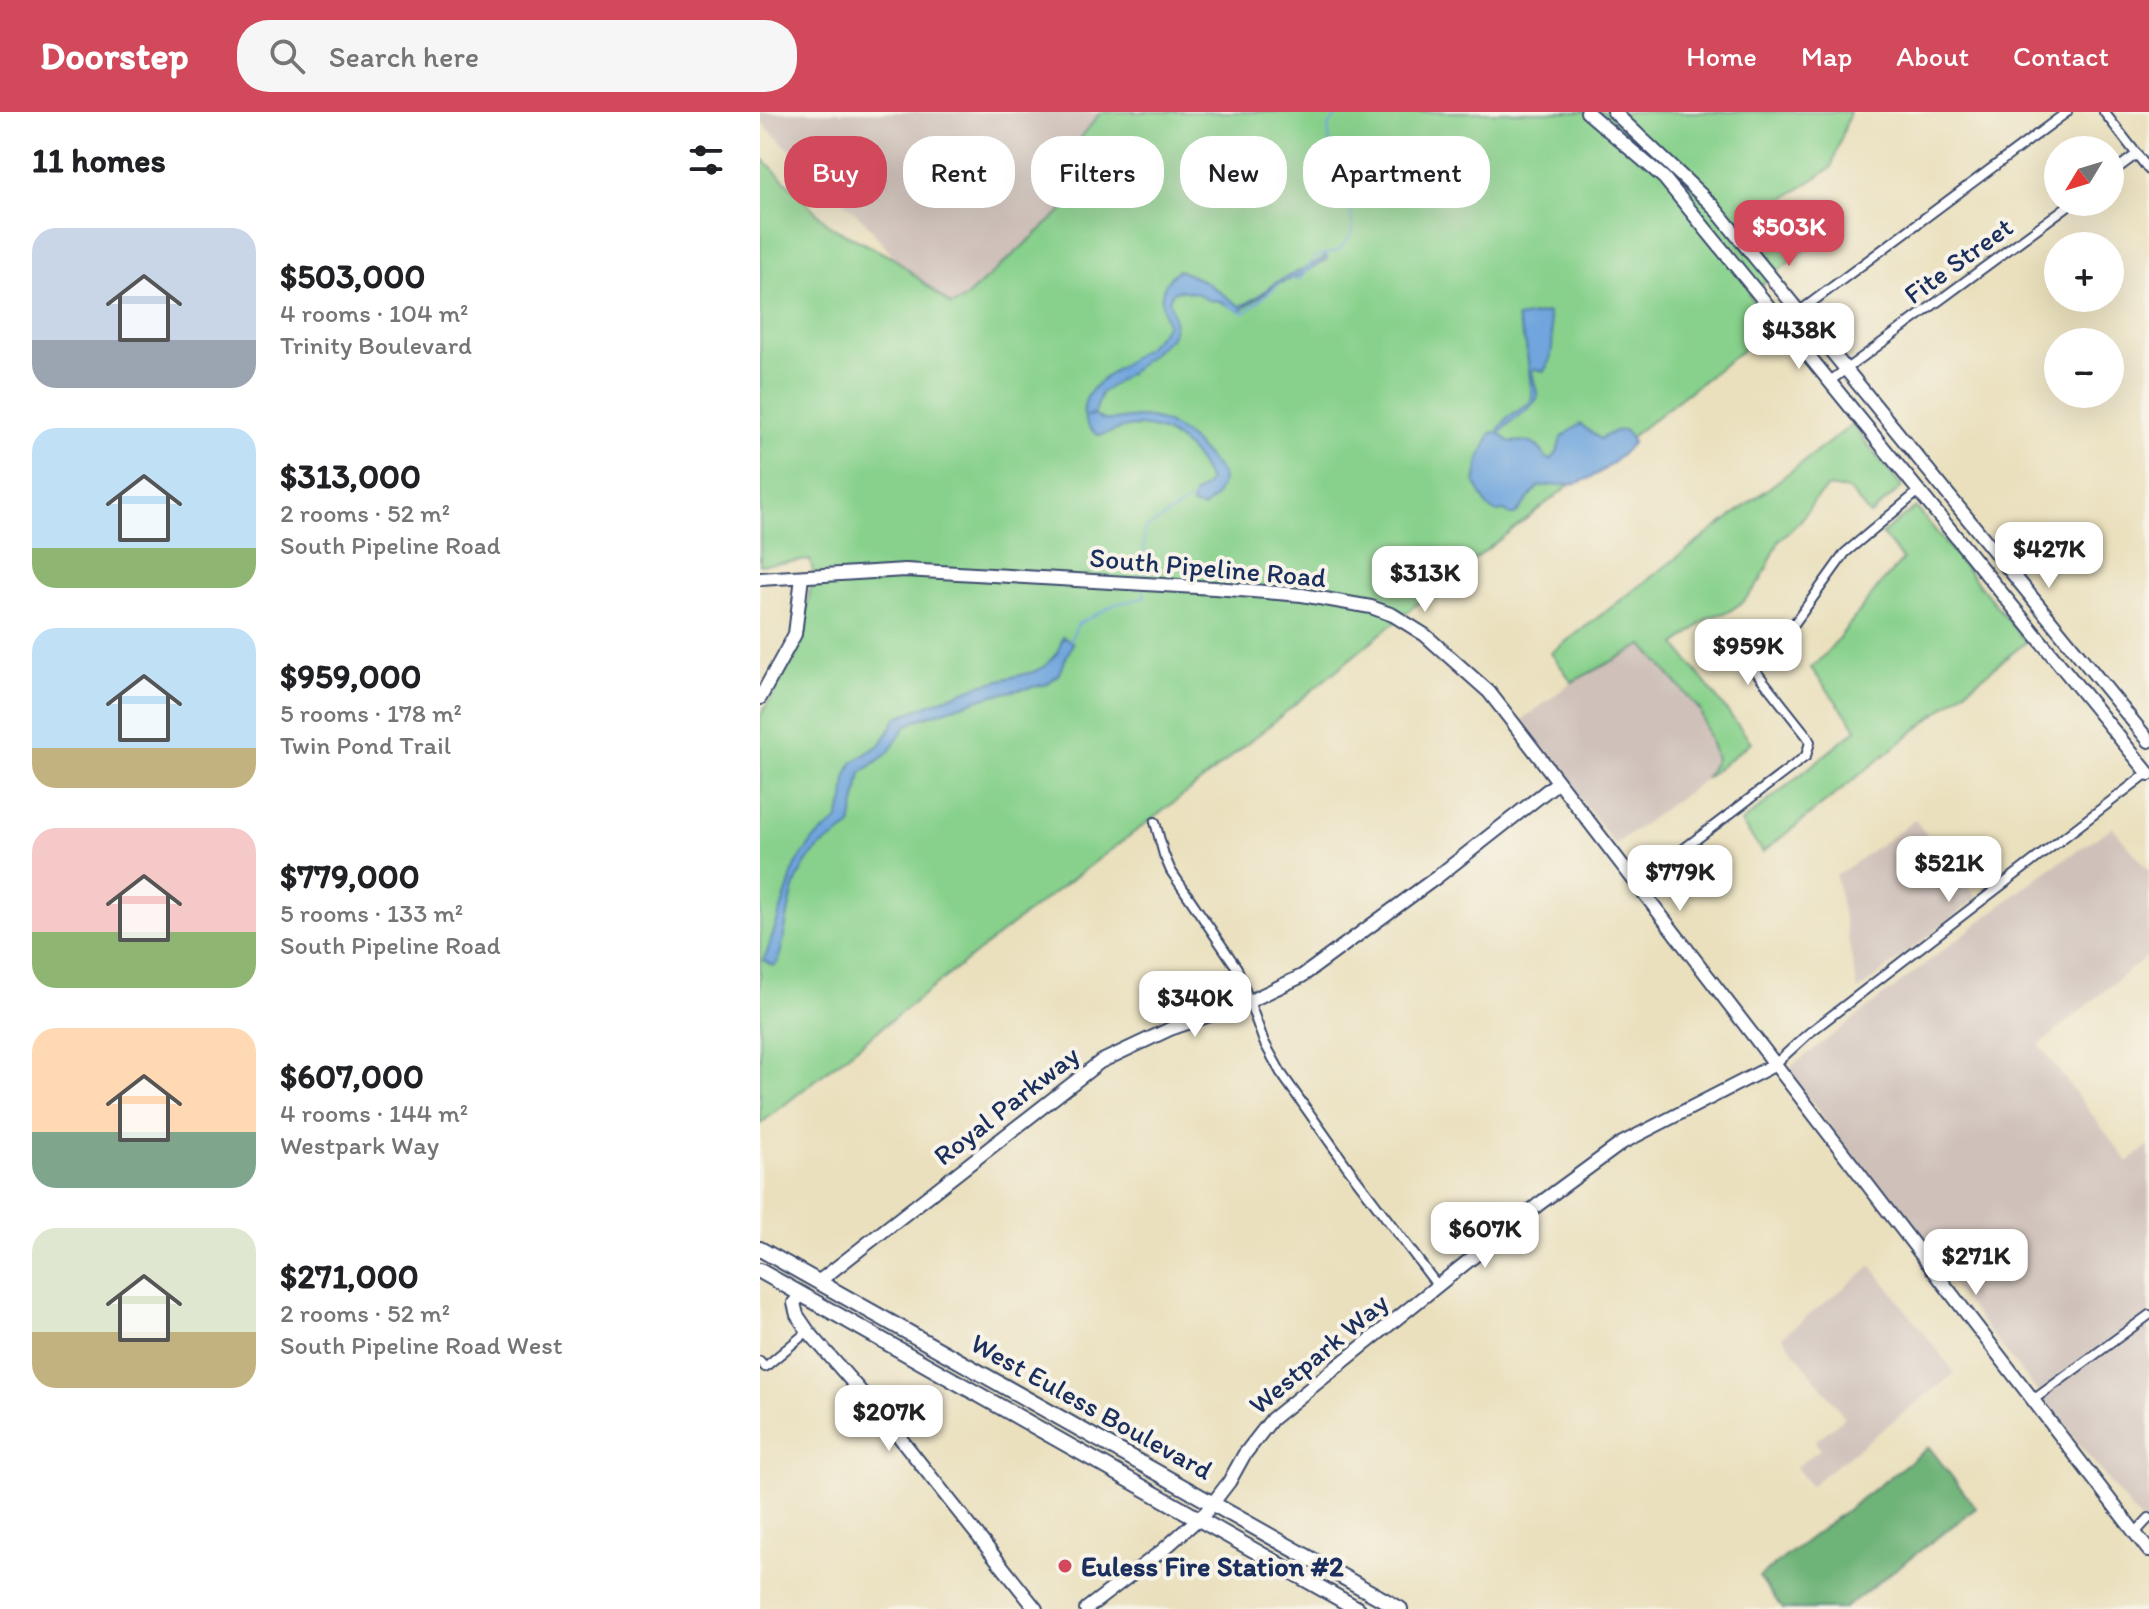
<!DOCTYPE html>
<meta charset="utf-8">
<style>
body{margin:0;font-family:Itim,sans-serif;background:#f6f6f6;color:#202124;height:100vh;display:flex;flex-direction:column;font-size:30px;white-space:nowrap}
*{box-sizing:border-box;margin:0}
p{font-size:26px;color:#757577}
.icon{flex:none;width:44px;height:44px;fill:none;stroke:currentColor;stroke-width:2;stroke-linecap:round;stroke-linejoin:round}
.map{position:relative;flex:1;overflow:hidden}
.panel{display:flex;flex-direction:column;background:#fff;width:760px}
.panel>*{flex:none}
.top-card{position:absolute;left:24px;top:24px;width:760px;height:72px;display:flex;gap:16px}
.needle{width:52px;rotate:232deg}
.fabs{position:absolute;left:1284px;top:24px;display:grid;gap:16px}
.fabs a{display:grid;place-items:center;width:80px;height:80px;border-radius:50%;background:#fff;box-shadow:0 8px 32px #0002;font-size:40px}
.price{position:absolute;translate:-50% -68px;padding:0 18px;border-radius:16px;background:#fff;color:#222;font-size:26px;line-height:52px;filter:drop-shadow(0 2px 4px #0008)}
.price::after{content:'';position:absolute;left:50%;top:48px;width:24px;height:18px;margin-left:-12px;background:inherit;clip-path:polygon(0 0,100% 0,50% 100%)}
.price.selected{background:#d1495b;color:#fff}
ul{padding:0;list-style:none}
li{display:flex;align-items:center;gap:24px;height:200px;padding:0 32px}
li span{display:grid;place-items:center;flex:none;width:224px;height:160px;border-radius:24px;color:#555}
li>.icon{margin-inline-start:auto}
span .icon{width:96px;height:96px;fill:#fffc;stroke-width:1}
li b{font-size:34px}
h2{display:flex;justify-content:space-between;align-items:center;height:96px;padding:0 32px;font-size:34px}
.chip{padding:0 28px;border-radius:32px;background:#fff;box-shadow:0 8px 32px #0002;font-size:28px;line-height:72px}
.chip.selected{background:#d1495b;color:#fff}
header{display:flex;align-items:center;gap:48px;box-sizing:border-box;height:112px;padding:0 40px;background:#d1495b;color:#fff}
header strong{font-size:38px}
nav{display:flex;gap:44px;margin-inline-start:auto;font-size:28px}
.search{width:560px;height:72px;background:#f6f6f6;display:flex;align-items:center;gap:20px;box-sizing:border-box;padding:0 28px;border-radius:32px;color:#757577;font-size:30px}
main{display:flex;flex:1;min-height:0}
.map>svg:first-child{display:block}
</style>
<header>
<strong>Doorstep</strong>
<div class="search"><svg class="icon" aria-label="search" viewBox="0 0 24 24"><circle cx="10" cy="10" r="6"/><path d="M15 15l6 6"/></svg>Search here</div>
<nav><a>Home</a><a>Map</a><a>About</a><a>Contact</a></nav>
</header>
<main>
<section class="panel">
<h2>11 homes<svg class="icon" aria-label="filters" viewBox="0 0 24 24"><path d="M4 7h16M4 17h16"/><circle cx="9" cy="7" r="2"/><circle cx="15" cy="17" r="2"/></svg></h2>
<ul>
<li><span style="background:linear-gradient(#c9d6e8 70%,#9aa5b1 0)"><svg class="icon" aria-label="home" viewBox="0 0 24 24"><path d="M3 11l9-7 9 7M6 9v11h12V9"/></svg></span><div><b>$503,000</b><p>4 rooms · 104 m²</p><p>Trinity Boulevard</p></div></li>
<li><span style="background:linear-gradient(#bfe0f5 75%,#8fb573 0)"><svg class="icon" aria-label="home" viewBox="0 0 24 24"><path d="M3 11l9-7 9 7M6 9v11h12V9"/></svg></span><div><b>$313,000</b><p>2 rooms · 52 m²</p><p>South Pipeline Road</p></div></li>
<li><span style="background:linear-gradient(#bfe0f5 75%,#c2b280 0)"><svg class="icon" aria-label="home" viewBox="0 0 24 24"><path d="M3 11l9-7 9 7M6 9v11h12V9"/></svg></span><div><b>$959,000</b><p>5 rooms · 178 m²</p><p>Twin Pond Trail</p></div></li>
<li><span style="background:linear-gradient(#f6c9c9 65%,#8fb573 0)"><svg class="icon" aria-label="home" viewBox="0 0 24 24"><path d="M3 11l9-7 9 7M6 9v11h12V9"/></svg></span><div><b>$779,000</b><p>5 rooms · 133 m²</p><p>South Pipeline Road</p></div></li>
<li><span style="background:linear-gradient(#ffd9b3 65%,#7fa58c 0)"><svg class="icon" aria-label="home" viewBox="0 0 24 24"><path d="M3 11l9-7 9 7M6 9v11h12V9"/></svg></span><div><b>$607,000</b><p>4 rooms · 144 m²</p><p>Westpark Way</p></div></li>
<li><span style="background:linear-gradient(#dfe7d0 65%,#c2b280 0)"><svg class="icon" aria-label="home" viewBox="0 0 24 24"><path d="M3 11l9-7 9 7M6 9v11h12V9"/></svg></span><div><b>$271,000</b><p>2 rooms · 52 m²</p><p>South Pipeline Road West</p></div></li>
</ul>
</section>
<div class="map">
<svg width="1389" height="1497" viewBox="0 0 1389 1497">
<rect width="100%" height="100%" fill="#f7f3e8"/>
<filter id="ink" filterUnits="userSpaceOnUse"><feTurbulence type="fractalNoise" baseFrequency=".0125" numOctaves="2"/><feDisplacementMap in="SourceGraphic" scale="16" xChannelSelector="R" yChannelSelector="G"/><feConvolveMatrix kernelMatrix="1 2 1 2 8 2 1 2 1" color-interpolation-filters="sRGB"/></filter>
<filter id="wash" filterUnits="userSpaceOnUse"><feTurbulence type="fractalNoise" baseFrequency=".006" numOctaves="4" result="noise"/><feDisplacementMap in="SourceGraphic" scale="32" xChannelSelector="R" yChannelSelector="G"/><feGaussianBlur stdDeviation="1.8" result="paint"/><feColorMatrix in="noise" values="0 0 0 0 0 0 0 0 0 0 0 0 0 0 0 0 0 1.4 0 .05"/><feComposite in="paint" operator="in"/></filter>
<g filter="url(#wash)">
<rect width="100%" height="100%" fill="#eae0bd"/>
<g fill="#cfc1ba">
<polygon points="0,0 341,0 305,46 306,95 202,189 191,193 135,147 106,111 0,9"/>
<polygon points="883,533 940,599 956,647 945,667 855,733 761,609 812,570"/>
<polygon points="1155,708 1217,786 1098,879 1076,764"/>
<polygon points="1353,715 1389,759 1389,842 1279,933 1368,1050 1389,1034 1389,1420 1146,1115 1027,958 1286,759"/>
<polygon points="1112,1154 1195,1261 1050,1374 1036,1355 1060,1337 1055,1329 1085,1305 1022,1224"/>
</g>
<g fill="#88d18c" stroke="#528075" stroke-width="2">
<polygon points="341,0 1090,0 1071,56 1022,88 1049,134 989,183 1013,214 647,500 437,673 263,804 0,1012 0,604 36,544 45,509 50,477 56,471 50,448 0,453 0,44 71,115 135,147 191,193 202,189 306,95 305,46"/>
<polygon points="1092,313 1142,375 1110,403 1089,378 1068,375 1056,386 1041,408 1019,429 1001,468 983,490 968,500 949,505 916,533 991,630 945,667 956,647 940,598 883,533 812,570 791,541"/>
<path d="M1156,395L1266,530L1003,740L981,711L1097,617L1051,556C1086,524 1108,481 1143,448L1122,422Z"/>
</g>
<polygon fill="#6eb378" stroke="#44716b" stroke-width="2" points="1169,1335 1216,1396 1083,1497 1023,1497 999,1465"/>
<g fill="#6fa6dd" stroke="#456a9e" stroke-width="2">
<path d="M566,144L567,147L541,163L516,173L480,199L459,189L448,188L436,181L420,178L413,180L409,188C413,201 418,214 410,226L370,261L341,281L335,301L327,304L334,303C348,314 366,304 382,305C420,307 440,337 462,362L463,369L455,386L443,396L432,393L434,383L446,374L449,369C435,337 413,315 376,314C362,314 351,322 338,323C322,313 319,294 331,279C353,253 387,244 407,212C399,189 398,174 418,158L444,169L480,194C496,190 505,176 519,169C535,160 551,155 566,144Z"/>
<path d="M788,201C793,218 796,244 784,259L774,257L772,260L778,285C768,302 751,305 740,322L750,330C767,328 778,330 786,346L791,348L797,341L801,326L820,312L840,327L855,319L865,318L873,330C858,348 840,364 817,371C804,374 791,372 778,375L755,403H750L745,399L735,400L728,395L715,371L719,348L731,321L737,320L747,306L770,291L772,284L766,234L757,206Z"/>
<path d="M303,525L313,531L298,563L287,572L229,584L159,607L146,614L128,641L101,661L91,714C81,722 69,728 60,735C26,763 30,812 18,850L14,854L3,848L7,841L35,754L53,728L77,709L84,689L86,667L92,651L121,632L137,605L220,573L273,560L284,555L298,540Z"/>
</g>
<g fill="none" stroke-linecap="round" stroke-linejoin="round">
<g stroke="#6fa6dd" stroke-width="2">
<polyline points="532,167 540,168 555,145 579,138 593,120 590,89 573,52 568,15 580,0"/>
<polyline points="468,193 485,201 520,171"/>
<polyline points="385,468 384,418 434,386"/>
<polyline points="310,529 318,512 356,492 384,486 384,479"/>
</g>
</g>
</g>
<g filter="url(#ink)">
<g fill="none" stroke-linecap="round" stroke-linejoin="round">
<g stroke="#3a4a6c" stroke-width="12">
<g id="street">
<polyline points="1344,0 1389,58"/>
<polyline points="1350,62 1377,42"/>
<polyline points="1040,199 1307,0"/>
<polyline points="1070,269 1313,90"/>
<polyline points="395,710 404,743 411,759 477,856 504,930 521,961 586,1053 677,1173"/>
<polyline points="876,773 1046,644 1050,630 1047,624 998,562 994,545 998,539 1034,512 1085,441 1159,379"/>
<polyline points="1014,953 1049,921 1389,660"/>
<polyline points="0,1249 5,1255 48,1219"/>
<polyline points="1273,1288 1389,1203"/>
<polyline points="1375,1421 1389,1406"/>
</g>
</g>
<g stroke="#3a4a6c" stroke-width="16">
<g id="secondary">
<polyline points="827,0 904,66 1389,662"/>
<polyline points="854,0 952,93 1389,629"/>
<polyline points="0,467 145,458 454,476 542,483 611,495 633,503 665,523 729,580 754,612 1389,1439"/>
<polyline points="0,586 35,522 42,465"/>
<polyline points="58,1170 340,950 410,917 490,889 542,864 677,765 798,670"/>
<polyline points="41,1182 34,1191 37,1203 48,1219 129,1312 276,1497"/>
<polyline points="326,1497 403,1438 446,1400 469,1370 484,1343 512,1307 779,1092 862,1031 1014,953"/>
</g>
</g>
<g stroke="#3a4a6c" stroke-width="18">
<g id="primary">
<polyline points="0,1137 640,1497"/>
<polyline points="0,1159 598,1497"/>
</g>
</g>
<use href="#street" stroke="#fff" stroke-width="8"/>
<use href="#secondary" stroke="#fff" stroke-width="12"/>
<use href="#primary" stroke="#fff" stroke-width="14"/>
</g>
</g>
<circle fill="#d1495b" stroke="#f7f3e8" stroke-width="3" cx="305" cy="1454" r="8"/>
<g text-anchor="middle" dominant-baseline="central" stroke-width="8" stroke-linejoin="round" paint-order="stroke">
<g font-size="28" fill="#1b2f5e" stroke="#f7f3e8">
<text transform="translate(1198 148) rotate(-36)">Fite Street</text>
<text transform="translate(448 455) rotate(5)">South Pipeline Road</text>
<text transform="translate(246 993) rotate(-38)">Royal Parkway</text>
<text transform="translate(558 1241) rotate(-40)">Westpark Way</text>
<text transform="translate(332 1294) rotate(29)">West Euless Boulevard</text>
</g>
<g font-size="28" font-weight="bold" fill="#1b2f5e" stroke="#f7f3e8" text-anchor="start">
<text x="321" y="1454">Euless Fire Station #2</text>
</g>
</g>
</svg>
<div class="fabs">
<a><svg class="needle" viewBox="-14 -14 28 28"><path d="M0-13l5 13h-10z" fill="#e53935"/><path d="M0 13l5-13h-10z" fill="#757577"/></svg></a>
<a>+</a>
<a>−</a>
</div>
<b class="price selected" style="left:1029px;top:156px">$503K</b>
<b class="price" style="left:1039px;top:259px">$438K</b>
<b class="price" style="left:1289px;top:478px">$427K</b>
<b class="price" style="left:665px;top:502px">$313K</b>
<b class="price" style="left:988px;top:575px">$959K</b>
<b class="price" style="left:1189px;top:792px">$521K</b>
<b class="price" style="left:920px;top:801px">$779K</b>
<b class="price" style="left:435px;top:927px">$340K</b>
<b class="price" style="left:725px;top:1158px">$607K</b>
<b class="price" style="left:1216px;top:1185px">$271K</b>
<b class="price" style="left:129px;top:1341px">$207K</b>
<div class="top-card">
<a class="chip selected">Buy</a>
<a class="chip">Rent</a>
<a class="chip">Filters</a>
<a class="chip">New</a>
<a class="chip">Apartment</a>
</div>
</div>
</main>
